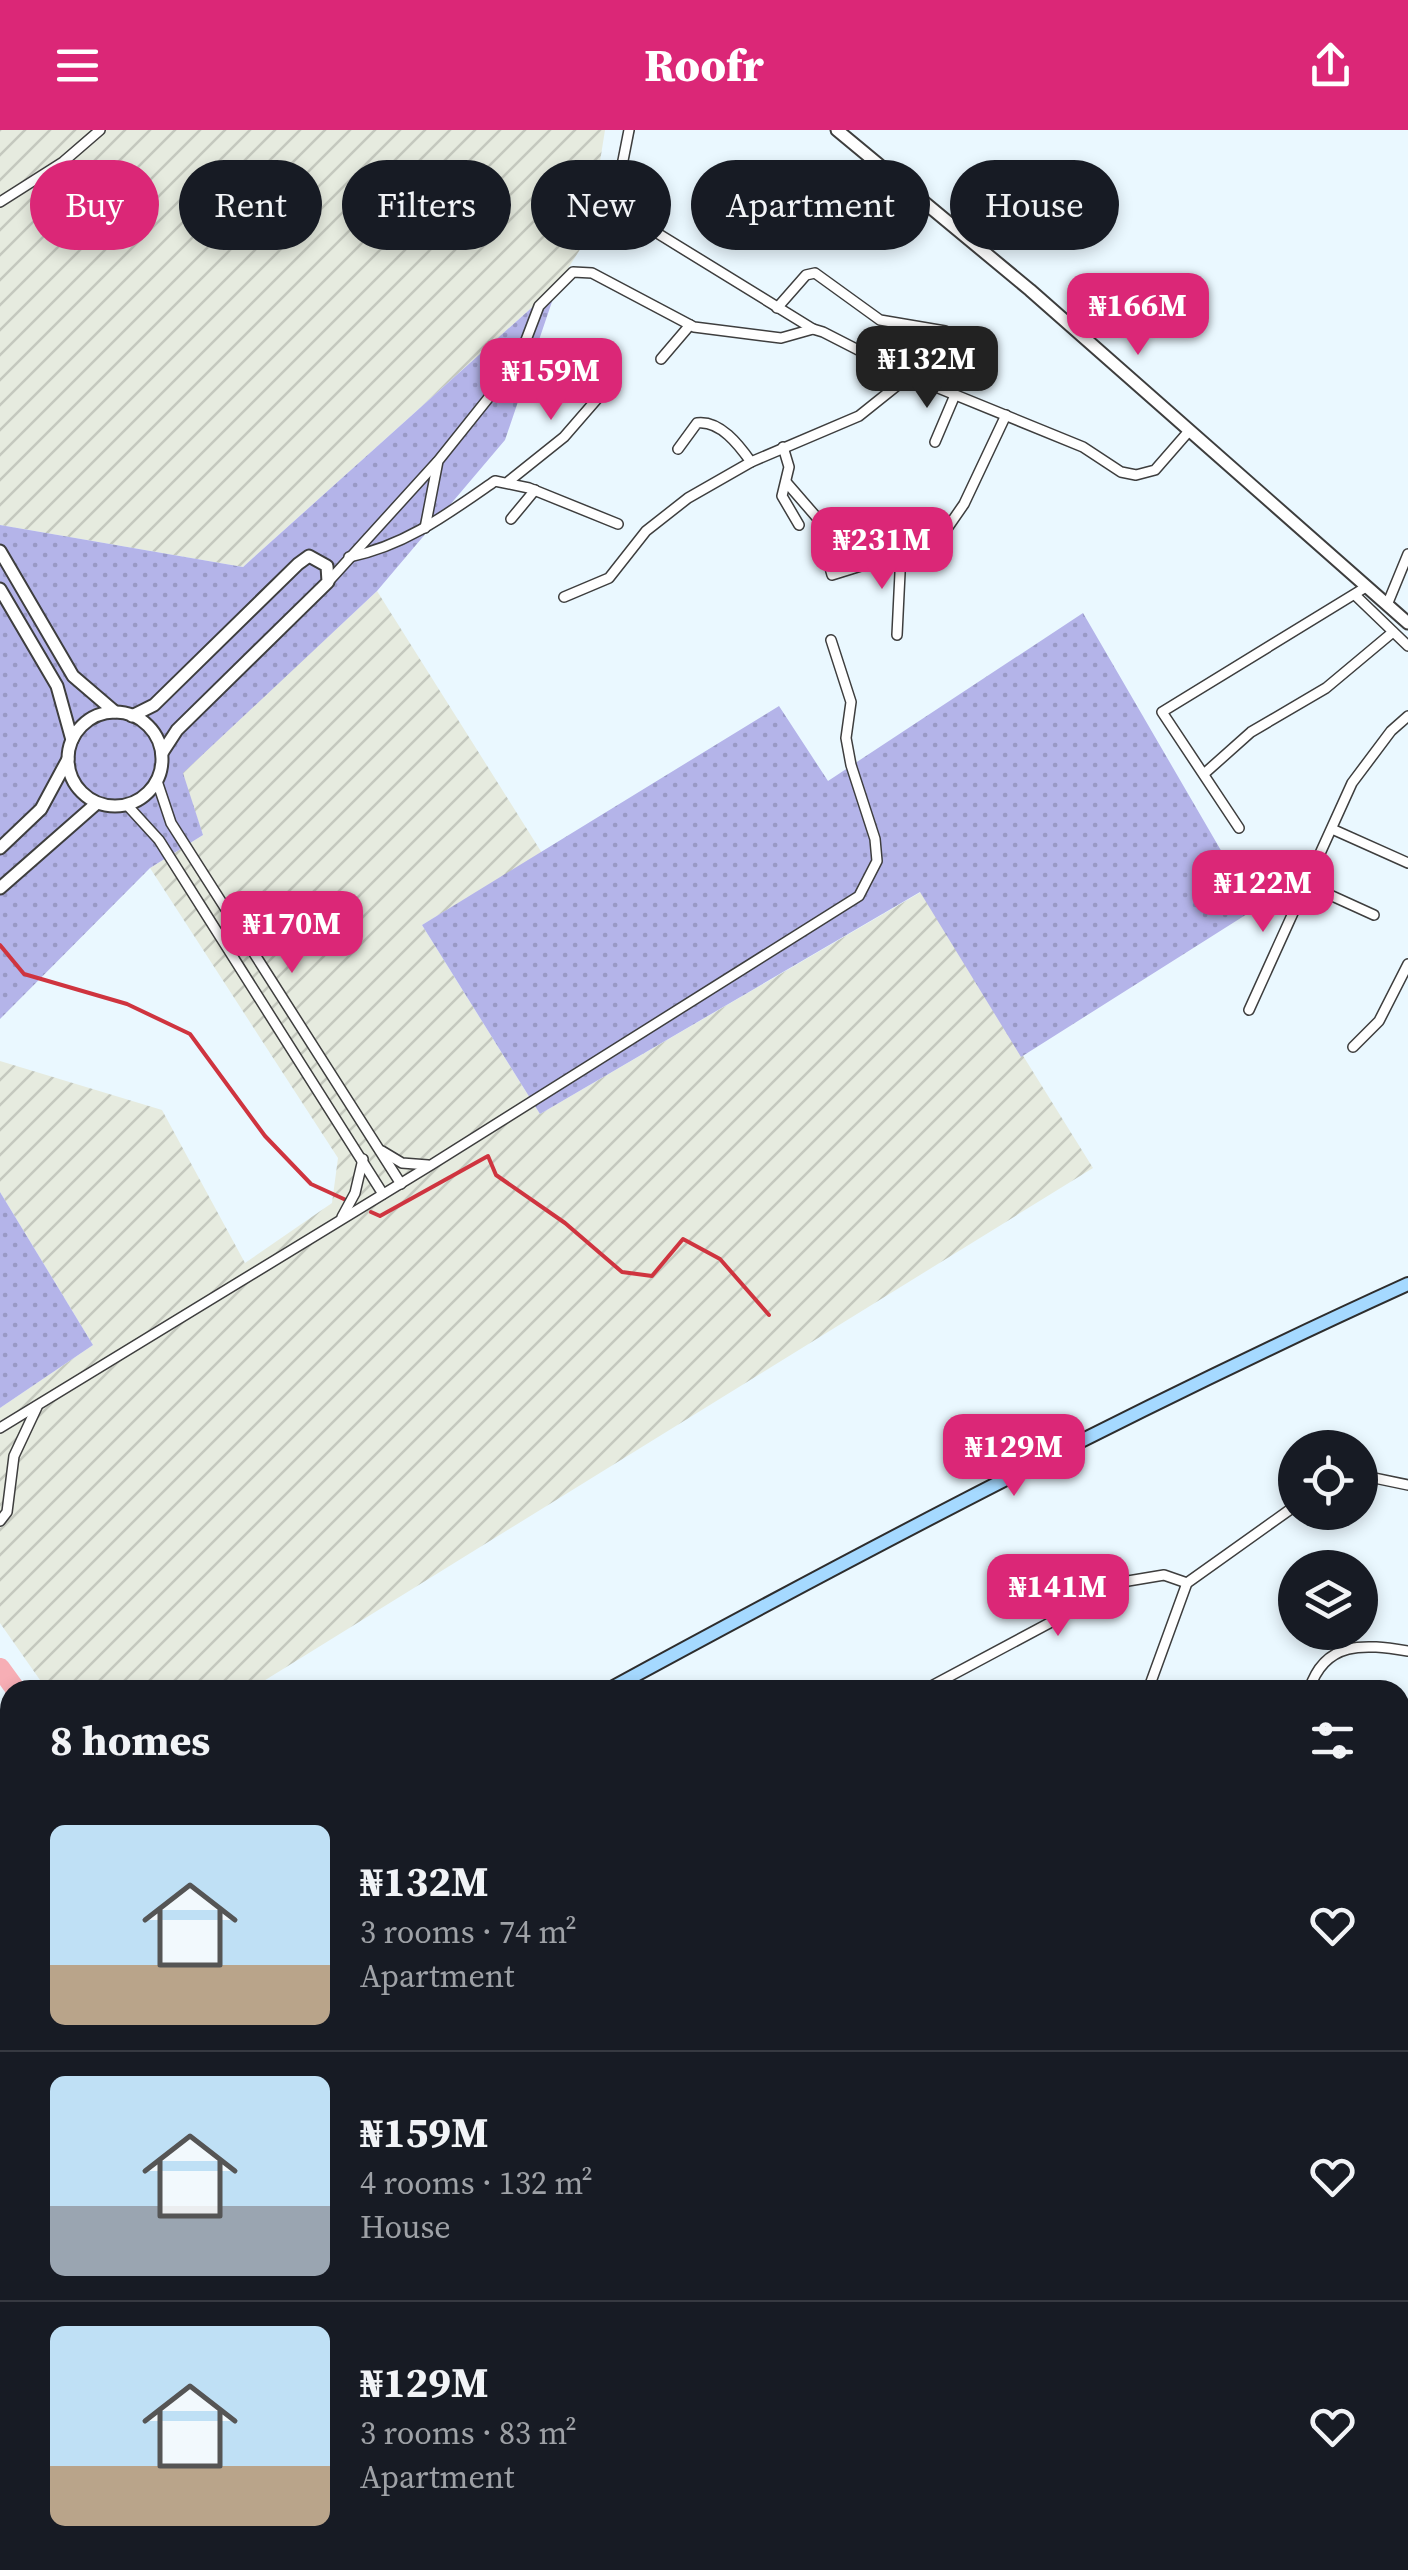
<!DOCTYPE html>
<meta charset="utf-8">
<style>
body{margin:0;font-family:"Source Serif 4",serif;background:#242831;color:#f1f3f6;height:100vh;display:flex;flex-direction:column;font-size:38px;white-space:nowrap}
*{box-sizing:border-box;margin:0}
p{font-size:32px;color:#9ea1a6}
.icon{flex:none;width:55px;height:55px;fill:none;stroke:currentColor;stroke-width:2;stroke-linecap:round;stroke-linejoin:round}
.map{position:relative;flex:1;overflow:hidden}
.sheet{position:absolute;left:0px;top:1550px;width:1410px;height:890px;display:flex;flex-direction:column;background:#171b24;border-radius:30px 30px 0 0;box-shadow:0 5px 15px #0003}
.sheet>*{flex:none}
.guide{position:absolute;left:30px;top:30px;width:1350px;height:90px;display:flex;gap:20px}
.tools{position:absolute;left:1278px;top:1300px;display:grid;gap:20px}
.tools a{display:grid;place-items:center;width:100px;height:100px;border-radius:50%;background:#171b24;box-shadow:0 5px 15px #0003;font-size:50px}
.price{position:absolute;translate:-50% -85px;padding:0 22px;border-radius:20px;background:#db2777;color:#fff;font-size:32px;line-height:65px;filter:drop-shadow(0 2px 5px #0008)}
.price::after{content:'';position:absolute;left:50%;top:60px;width:30px;height:22px;margin-left:-15px;background:inherit;clip-path:polygon(0 0,100% 0,50% 100%)}
.price.selected{background:#222;color:#fff}
ul{padding:0;list-style:none}
li{display:flex;align-items:center;gap:30px;height:250px;padding:0 50px}
li+li{border-top:2px solid #363941}
li span{display:grid;place-items:center;flex:none;width:280px;height:200px;border-radius:15px;color:#555}
li>.icon{margin-inline-start:auto}
span .icon{width:120px;height:120px;fill:#fffc;stroke-width:1}
li b{font-size:42px}
h2{display:flex;justify-content:space-between;align-items:center;height:120px;padding:0 50px;font-size:42px}
.chip{padding:0 35px;border-radius:45px;background:#171b24;box-shadow:0 5px 15px #0003;font-size:35px;line-height:90px}
.chip.selected{background:#db2777;color:#fff}
header{display:flex;justify-content:space-between;align-items:center;height:130px;padding:0 50px;background:#db2777;color:#fff;font-size:45px;font-weight:800}
.map>svg:first-child{display:block}
</style>
<header><svg class="icon" aria-label="menu" viewBox="0 0 24 24"><path d="M4 6h16M4 12h16M4 18h16"/></svg>Roofr<svg class="icon" aria-label="share" viewBox="0 0 24 24"><path d="M12 15V3M7 8l5-5 5 5M5 13v7h14v-7"/></svg></header>
<div class="map">
<svg width="1408" height="2440" viewBox="0 0 1408 2440">
<defs>
<pattern id="industrial-furrows" width="10" height="10" patternUnits="userSpaceOnUse" patternTransform="scale(2.5)"><rect width="10" height="10" fill="#e6ebdf"/><path d="M-1 1l2-2M0 10L10 0M9 11l2-2" fill="none" stroke="#c4c8be"/></pattern>
<pattern id="grass-dots" width="8" height="8" patternUnits="userSpaceOnUse" patternTransform="scale(2.5)"><rect width="8" height="8" fill="#b4b4e9"/><path d="M2 2h.1M6 6h.1" fill="none" stroke="#9999c6" stroke-width="1.8" stroke-linecap="round"/></pattern>
</defs>
<rect width="100%" height="100%" fill="#eaf8ff"/>
<g fill="url(#industrial-furrows)">
<polygon points="0,0 605,0 588,107 558,154 243,437 0,395"/>
<polygon points="377,461 542,723 422,795 540,984 921,762 1093,1038 249,1560 47,1560 0,1493 0,1278 93,1215 0,1062 0,931 162,980 245,1133 332,1073 338,1028 150,738 203,705 182,643"/>
</g>
<g fill="url(#grass-dots)">
<polygon points="558,154 505,310 377,461 183,643 203,705 150,738 0,889 0,395 243,437"/>
<polygon points="1083,483 1255,779 1021,927 920,762 540,984 422,795 779,576 828,651"/>
<polygon points="0,1062 93,1215 0,1278"/>
</g>
<g fill="none" stroke-linecap="round" stroke-linejoin="round">
<g stroke="#cf343f" stroke-width="4">
<polyline points="0,815 24,844 127,874 190,904 265,1006 311,1054 346,1070"/>
<polyline points="371,1082 380,1086 488,1026 496,1045 565,1093 622,1142 652,1146 683,1109 720,1129 769,1185"/>
</g>
<g stroke="#f7aeb5" stroke-width="20">
<polyline points="0,1538 16,1560"/>
<polyline points="608,2430 623,2440"/>
</g>
<g stroke="#3e3e3e" stroke-width="12">
<g id="minor">
<polyline points="0,72 63,32 100,0"/>
<polyline points="614,76 629,0"/>
<polyline points="649,98 813,199"/>
<polyline points="777,178 806,145 815,143 880,190 945,201"/>
<polyline points="661,229 690,195"/>
<polyline points="935,312 955,265"/>
<polyline points="783,317 789,337 782,366 799,395"/>
<path d="M678,319L697,293C720,290 739,315 751,332"/>
<polyline points="509,351 564,307 610,254"/>
<polyline points="786,352 819,390"/>
<polyline points="511,389 535,360"/>
<polyline points="425,398 438,331 518,231 539,176 573,142 592,143 694,197 781,208 813,199 823,202 909,246 1083,317 1121,342 1136,345 1155,340 1189,301"/>
<polyline points="822,409 832,445 919,418 946,400 964,374 1006,285"/>
<path d="M349,427C405,416 449,383 495,351L529,358L618,394"/>
<polyline points="328,452 437,332"/>
<polyline points="1355,465 1408,516"/>
<polyline points="564,467 609,448 646,401 688,368 751,332 859,286 909,246"/>
<polyline points="1387,475 1408,424"/>
<polyline points="897,505 901,422"/>
<polyline points="1205,643 1251,602 1326,558 1393,502"/>
<polyline points="157,651 171,693 401,1054"/>
<polyline points="127,675 159,710 383,1064"/>
<polyline points="1239,698 1162,582 1366,457"/>
<polyline points="1332,699 1408,733"/>
<polyline points="1308,755 1374,785"/>
<polyline points="1249,880 1352,653 1391,601 1408,586"/>
<polyline points="1353,917 1379,891 1408,834"/>
<polyline points="382,1021 402,1033 428,1035"/>
<polyline points="342,1087 355,1063 363,1029"/>
<polyline points="0,1298 431,1035 859,766 877,731 875,709 851,635 846,608 851,572 831,510"/>
<polyline points="1360,1345 1408,1355"/>
<polyline points="0,1391 7,1382 14,1326 37,1277"/>
<polyline points="924,1560 1128,1451 1164,1445 1187,1453"/>
<polyline points="1148,1560 1187,1453 1295,1376"/>
<path d="M1309,1560C1325,1510 1364,1514 1408,1521"/>
<polyline points="0,2258 10,2247"/>
<polyline points="0,2300 10,2310"/>
<polyline points="0,2365 10,2355"/>
<polyline points="66,2430 76,2440"/>
<polyline points="331,2430 331,2440"/>
<polyline points="256,2440 283,2430"/>
</g>
</g>
<g stroke="#3e3e3e" stroke-width="15">
<g id="tertiary">
<polyline points="837,0 1030,160 1408,493"/>
<polyline points="0,421 73,546 115,582"/>
<polyline points="0,459 57,556 72,610"/>
<circle cx="115" cy="629" r="47"/>
<polyline points="132,586 154,575 298,434 309,426 327,436 328,452 177,600 162,623"/>
<polyline points="0,718 41,679 68,629"/>
<polyline points="0,758 97,673"/>
<polyline points="1400,1860 1408,1862"/>
<polyline points="1400,1889 1408,1891"/>
<polyline points="666,2440 669,2430"/>
<polyline points="685,2440 688,2430"/>
</g>
</g>
<g stroke="#2d2d2d" stroke-width="16">
<g id="secondary">
<path d="M608,1560C871,1417 1135,1278 1408,1154"/>
<polyline points="0,1917 10,1911"/>
</g>
</g>
<use href="#minor" stroke="#fff" stroke-width="9"/>
<use href="#tertiary" stroke="#fff" stroke-width="11"/>
<use href="#secondary" stroke="#a5d9ff" stroke-width="12"/>
</g>
</svg>
<div class="tools">
<a><svg class="icon" aria-label="locate" viewBox="0 0 24 24"><circle cx="12" cy="12" r="6"/><path d="M12 2v4M12 18v4M2 12h4M18 12h4"/></svg></a>
<a><svg class="icon" aria-label="layers" viewBox="0 0 24 24"><path d="M12 4l9 5-9 5-9-5zM3 14l9 5 9-5"/></svg></a>
</div>
<b class="price" style="left:1138px;top:228px">₦166M</b>
<b class="price selected" style="left:927px;top:281px">₦132M</b>
<b class="price" style="left:551px;top:293px">₦159M</b>
<b class="price" style="left:882px;top:462px">₦231M</b>
<b class="price" style="left:1263px;top:805px">₦122M</b>
<b class="price" style="left:292px;top:846px">₦170M</b>
<b class="price" style="left:1014px;top:1369px">₦129M</b>
<b class="price" style="left:1058px;top:1509px">₦141M</b>
<div class="guide">
<a class="chip selected">Buy</a>
<a class="chip">Rent</a>
<a class="chip">Filters</a>
<a class="chip">New</a>
<a class="chip">Apartment</a>
<a class="chip">House</a>
</div>
<section class="sheet">
<h2>8 homes<svg class="icon" aria-label="filters" viewBox="0 0 24 24"><path d="M4 7h16M4 17h16"/><circle cx="9" cy="7" r="2"/><circle cx="15" cy="17" r="2"/></svg></h2>
<ul>
<li><span style="background:linear-gradient(#bfe0f5 70%,#b9a48a 0)"><svg class="icon" aria-label="home" viewBox="0 0 24 24"><path d="M3 11l9-7 9 7M6 9v11h12V9"/></svg></span><div><b>₦132M</b><p>3 rooms · 74 m²</p><p>Apartment</p></div><svg class="icon" aria-label="heart" viewBox="0 0 24 24"><path d="M12 20l-8-8c-3-5 5-10 8-4 3-6 11-1 8 4z"/></svg></li>
<li><span style="background:linear-gradient(#bfe0f5 65%,#9aa5b1 0)"><svg class="icon" aria-label="home" viewBox="0 0 24 24"><path d="M3 11l9-7 9 7M6 9v11h12V9"/></svg></span><div><b>₦159M</b><p>4 rooms · 132 m²</p><p>House</p></div><svg class="icon" aria-label="heart" viewBox="0 0 24 24"><path d="M12 20l-8-8c-3-5 5-10 8-4 3-6 11-1 8 4z"/></svg></li>
<li><span style="background:linear-gradient(#bfe0f5 70%,#b9a48a 0)"><svg class="icon" aria-label="home" viewBox="0 0 24 24"><path d="M3 11l9-7 9 7M6 9v11h12V9"/></svg></span><div><b>₦129M</b><p>3 rooms · 83 m²</p><p>Apartment</p></div><svg class="icon" aria-label="heart" viewBox="0 0 24 24"><path d="M12 20l-8-8c-3-5 5-10 8-4 3-6 11-1 8 4z"/></svg></li>
</ul>
</section>
</div>
